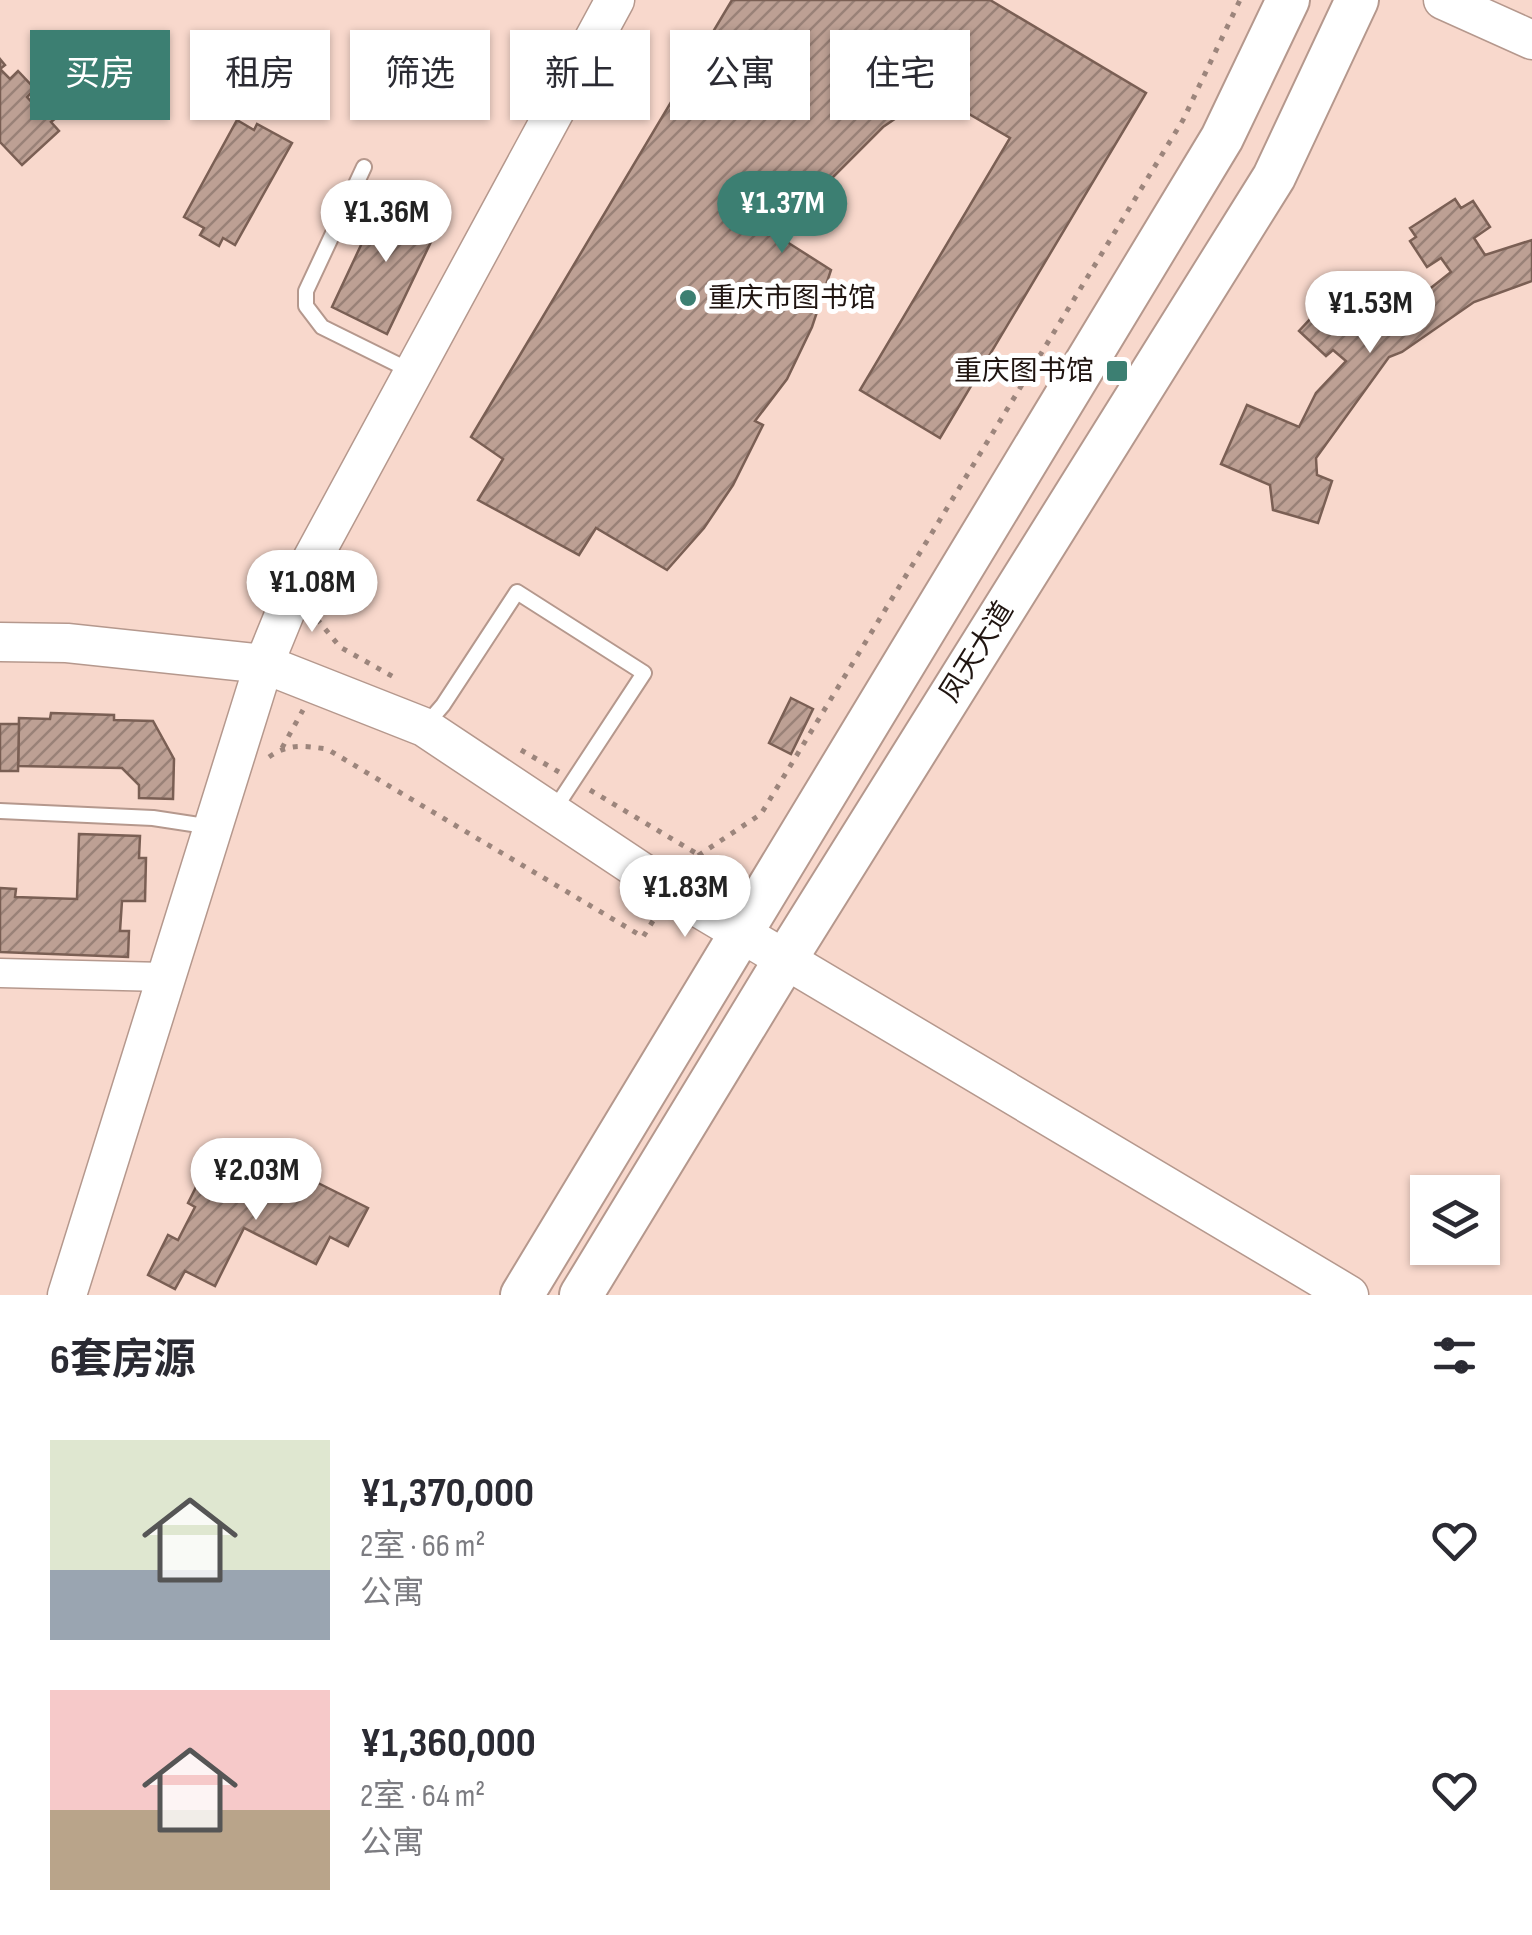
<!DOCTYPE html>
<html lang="zh">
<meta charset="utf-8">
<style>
body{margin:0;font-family:"Sofia Sans Condensed","Noto Sans SC",sans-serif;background:#f7f7f7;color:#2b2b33;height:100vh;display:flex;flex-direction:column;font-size:38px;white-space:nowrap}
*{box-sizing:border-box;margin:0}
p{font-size:32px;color:#7c7c81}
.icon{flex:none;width:55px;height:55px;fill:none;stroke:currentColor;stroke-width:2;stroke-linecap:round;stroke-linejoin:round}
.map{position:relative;height:1295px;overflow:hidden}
.drawer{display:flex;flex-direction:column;background:#fff;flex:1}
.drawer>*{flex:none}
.guide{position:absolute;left:30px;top:30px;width:1000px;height:90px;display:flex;gap:20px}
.fabs{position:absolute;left:1410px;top:1175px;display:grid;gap:20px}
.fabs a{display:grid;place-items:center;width:90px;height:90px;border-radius:0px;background:#fff;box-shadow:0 2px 8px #0004;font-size:50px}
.price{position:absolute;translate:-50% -85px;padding:0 22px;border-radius:35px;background:#fff;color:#222;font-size:32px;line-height:65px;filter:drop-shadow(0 2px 5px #0008)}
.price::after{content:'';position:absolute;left:50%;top:60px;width:30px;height:22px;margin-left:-15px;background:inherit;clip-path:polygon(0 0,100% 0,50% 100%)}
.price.active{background:#3c7f72;color:#fff}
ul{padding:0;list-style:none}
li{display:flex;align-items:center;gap:30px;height:250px;padding:0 50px}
li span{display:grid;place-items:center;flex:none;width:280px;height:200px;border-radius:0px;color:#555}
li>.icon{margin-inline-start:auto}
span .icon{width:120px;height:120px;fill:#fffc;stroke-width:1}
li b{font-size:42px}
h2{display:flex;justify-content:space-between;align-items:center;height:120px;padding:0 50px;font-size:42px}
.tag{padding:0 35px;border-radius:0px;background:#fff;box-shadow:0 2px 8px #0004;font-size:35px;line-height:90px}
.tag.active{background:#3c7f72;color:#fff}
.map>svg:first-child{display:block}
</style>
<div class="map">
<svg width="1532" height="1295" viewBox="0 0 1532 1295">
<defs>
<pattern id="building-hatch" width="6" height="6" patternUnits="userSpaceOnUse" patternTransform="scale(2.5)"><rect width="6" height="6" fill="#bda094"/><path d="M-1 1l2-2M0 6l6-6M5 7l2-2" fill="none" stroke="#998177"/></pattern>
</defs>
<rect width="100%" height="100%" fill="#f8d8cc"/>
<g fill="url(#building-hatch)" stroke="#7a5f54" stroke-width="2.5">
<polygon points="732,0 990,0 1146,93 940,438 860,390 1010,138 933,93 883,127 826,184 787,242 831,270 812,327 787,379 755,421 763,425 733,485 704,528 667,570 596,528 579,555 478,500 503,459 471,437"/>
<polygon points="0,59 5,65 0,69 10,79 18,71 35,89 27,97 37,108 42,104 56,118 51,122 59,131 22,165 0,142"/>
<polygon points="237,120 254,130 257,124 292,143 235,245 223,238 219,246 200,235 204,228 184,217"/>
<polygon points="384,196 440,223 387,334 332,307"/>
<polygon points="1455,199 1461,208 1473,201 1490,227 1474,238 1485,255 1532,240 1532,281 1474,302 1402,352 1389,357 1316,458 1317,475 1332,481 1318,523 1273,510 1270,485 1221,464 1247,405 1299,427 1316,393 1346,361 1333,350 1326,356 1299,331 1339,288 1366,313 1361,319 1375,332 1451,272 1441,258 1427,267 1410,241 1416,237 1410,228"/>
<polygon points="791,698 813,709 791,754 769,743"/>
<polygon points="51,713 114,715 114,720 153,721 174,759 173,799 139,798 139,785 122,768 18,766 19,718 50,719"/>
<polygon points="0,724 19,724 18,771 0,771"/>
<polygon points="79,834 140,836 139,858 146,858 145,901 122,901 120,931 129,931 128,957 0,952 0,888 16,889 15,897 77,899"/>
<polygon points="270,1159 368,1208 348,1246 330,1237 316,1264 244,1228 215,1286 185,1271 175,1289 148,1275 168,1235 178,1240 195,1207 188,1203 204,1171 251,1195"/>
</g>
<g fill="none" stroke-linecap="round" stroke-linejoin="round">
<g stroke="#b5988d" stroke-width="18">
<g id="lane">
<polyline points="364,167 306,291 306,306 322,327 413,372"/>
<polyline points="424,727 443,705 517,592 644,673 554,810"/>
<polyline points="0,811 153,818 212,827"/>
</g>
</g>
<g stroke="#b5988d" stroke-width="31">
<polyline id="street" points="0,973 164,977"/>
</g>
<g stroke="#b5988d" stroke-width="41">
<g id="secondary">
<polyline points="1443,0 1532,40"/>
<polyline points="0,642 67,643 264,664 424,727 672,892 1349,1295"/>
<polyline points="67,1295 264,664 291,598 615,0"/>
</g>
</g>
<g stroke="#b5988d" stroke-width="46">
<g id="primary">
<polyline points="522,1295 1222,138 1288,0"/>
<polyline points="581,1295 785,960 1274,177 1357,0"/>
</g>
</g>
<g stroke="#9c857c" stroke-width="5" stroke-dasharray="5 8" stroke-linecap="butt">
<polyline points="317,619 340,647 399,680"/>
<polyline points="282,748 303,710"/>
<polyline points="521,750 559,772"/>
<path d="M269,757C289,743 304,746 327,749L643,937L656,916"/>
<polyline points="590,790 699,855"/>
<polyline points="691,866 699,855 761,814 1183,120 1240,0"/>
</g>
<use href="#lane" stroke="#fff" stroke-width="14"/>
<use href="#street" stroke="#fff" stroke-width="28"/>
<use href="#secondary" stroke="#fff" stroke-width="38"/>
<use href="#primary" stroke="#fff" stroke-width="42"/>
</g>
<g fill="#3c7f72" stroke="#fff" stroke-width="4">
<circle cx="688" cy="298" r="10"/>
<rect x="1105" y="359" width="24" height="24" rx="5"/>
</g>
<g text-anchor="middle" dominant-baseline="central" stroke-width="10" stroke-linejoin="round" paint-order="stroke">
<g font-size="28" fill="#201511" stroke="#fff" text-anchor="start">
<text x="708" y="298">重庆市图书馆</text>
<text x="1094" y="371" text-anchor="end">重庆图书馆</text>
</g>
<g font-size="28" fill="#201511" stroke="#fff">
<text transform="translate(977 652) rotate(-58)">凤天大道</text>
</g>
</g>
</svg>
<div class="fabs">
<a><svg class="icon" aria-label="layers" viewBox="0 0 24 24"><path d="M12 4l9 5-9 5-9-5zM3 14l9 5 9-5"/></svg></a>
</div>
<b class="price active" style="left:782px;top:256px">¥1.37M</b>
<b class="price" style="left:386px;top:265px">¥1.36M</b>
<b class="price" style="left:1370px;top:356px">¥1.53M</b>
<b class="price" style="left:312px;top:635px">¥1.08M</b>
<b class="price" style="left:685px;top:940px">¥1.83M</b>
<b class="price" style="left:256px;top:1223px">¥2.03M</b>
<div class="guide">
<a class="tag active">买房</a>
<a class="tag">租房</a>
<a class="tag">筛选</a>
<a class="tag">新上</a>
<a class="tag">公寓</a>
<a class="tag">住宅</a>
</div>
</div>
<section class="drawer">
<h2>6套房源<svg class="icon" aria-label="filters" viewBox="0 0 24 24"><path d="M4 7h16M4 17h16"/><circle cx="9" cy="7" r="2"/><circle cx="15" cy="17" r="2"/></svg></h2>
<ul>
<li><span style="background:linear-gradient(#dfe7d0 65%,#9aa5b1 0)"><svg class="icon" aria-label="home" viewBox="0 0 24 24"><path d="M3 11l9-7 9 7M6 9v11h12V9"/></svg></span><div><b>¥1,370,000</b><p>2室 · 66 m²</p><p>公寓</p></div><svg class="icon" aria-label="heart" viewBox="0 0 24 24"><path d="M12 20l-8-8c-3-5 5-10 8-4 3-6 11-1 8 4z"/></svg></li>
<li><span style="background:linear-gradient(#f6c9c9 60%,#b9a48a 0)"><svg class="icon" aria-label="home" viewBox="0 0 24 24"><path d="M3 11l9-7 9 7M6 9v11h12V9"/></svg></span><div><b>¥1,360,000</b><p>2室 · 64 m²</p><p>公寓</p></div><svg class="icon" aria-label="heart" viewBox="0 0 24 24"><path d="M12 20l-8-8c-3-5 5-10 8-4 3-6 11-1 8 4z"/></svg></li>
</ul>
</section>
